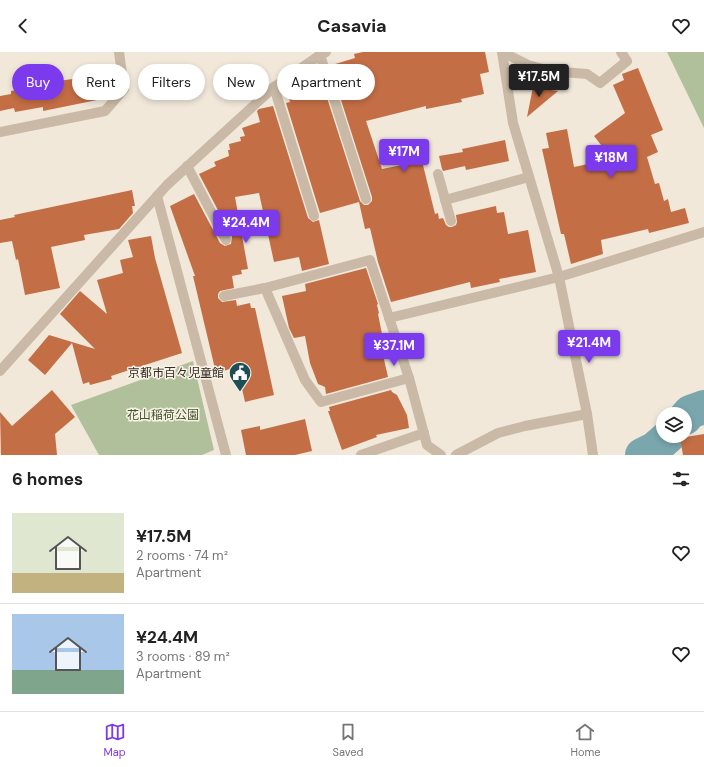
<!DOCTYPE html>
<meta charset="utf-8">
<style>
body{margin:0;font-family:"DM Sans","Noto Sans JP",sans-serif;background:#f2f2f2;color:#222;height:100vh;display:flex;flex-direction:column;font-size:15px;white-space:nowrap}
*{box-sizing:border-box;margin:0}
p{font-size:13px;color:#767676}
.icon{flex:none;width:22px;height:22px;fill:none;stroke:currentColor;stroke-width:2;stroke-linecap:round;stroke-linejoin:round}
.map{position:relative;height:403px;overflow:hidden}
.details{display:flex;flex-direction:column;background:#fff;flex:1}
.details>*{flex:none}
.banner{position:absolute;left:12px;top:12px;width:400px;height:36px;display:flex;gap:8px}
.fabs{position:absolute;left:656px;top:355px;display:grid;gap:8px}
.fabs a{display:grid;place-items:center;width:36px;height:36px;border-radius:50%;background:#fff;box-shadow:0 2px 6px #0003;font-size:20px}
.price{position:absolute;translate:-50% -34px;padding:0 9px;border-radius:4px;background:#7c3aed;color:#fff;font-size:13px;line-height:26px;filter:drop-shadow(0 1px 2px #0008)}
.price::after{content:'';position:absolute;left:50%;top:24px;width:12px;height:9px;margin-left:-6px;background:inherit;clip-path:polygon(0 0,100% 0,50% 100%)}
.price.on{background:#222;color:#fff}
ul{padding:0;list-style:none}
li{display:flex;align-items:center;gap:12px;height:100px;padding:0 12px}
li+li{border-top:1px solid #e0e0e0}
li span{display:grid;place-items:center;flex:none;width:112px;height:80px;border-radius:0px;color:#555}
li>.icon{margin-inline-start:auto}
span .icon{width:48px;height:48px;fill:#fffc;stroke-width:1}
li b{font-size:17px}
h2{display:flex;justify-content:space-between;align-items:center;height:48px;padding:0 12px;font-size:17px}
.chip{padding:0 14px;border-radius:18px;background:#fff;box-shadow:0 2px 6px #0003;font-size:14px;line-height:36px}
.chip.on{background:#7c3aed;color:#fff}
header{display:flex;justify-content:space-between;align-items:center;height:52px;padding:0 12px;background:#fff;font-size:18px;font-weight:700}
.menu{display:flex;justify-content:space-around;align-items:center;height:56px;border-top:1px solid #e0e0e0;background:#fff;font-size:11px;color:#767676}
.menu a{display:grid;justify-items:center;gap:2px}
.menu .on{color:#7c3aed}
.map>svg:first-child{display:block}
</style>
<header><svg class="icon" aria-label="back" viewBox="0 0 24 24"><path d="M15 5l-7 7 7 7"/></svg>Casavia<svg class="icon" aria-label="heart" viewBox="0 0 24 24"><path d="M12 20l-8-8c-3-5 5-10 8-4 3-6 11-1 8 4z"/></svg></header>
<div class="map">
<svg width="704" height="403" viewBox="0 0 704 403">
<rect width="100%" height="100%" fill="#f1e8da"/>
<g fill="#b0c09b">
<polygon points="667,0 704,0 704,76"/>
<polygon points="193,309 214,398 202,403 99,403 71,353"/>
</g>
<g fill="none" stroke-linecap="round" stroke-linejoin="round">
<g stroke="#7aa7ae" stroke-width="34">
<polyline points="685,366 690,360 704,355"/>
<polyline points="642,403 654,397 669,384"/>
</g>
</g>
<g fill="#c46e45">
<polygon points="363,0 485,0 489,20 480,22 484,42 461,47 462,50 426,57 426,54 366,69 382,117 422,109 435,162 438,161 439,167 443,166 446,173 449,175 452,175 456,173 457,170 456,163 496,154 497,161 504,160 508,182 528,178 536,220 499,227 500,230 471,236 470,230 391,250 378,210 370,176 365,177 359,150 320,161 286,51 290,50 287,39 303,34 302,32 321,27 360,149 364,153 368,153 372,149 372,145 333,23 335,22 332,13 355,6 354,2"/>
<polygon points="638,16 663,78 651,83 658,100 647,105 655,132 659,131 664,149 668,147 671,160 685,156 689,171 649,181 648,177 601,188 603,202 571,212 564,182 561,182 542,97 549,96 546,81 567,77 574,115 612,107 594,84 625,61 613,33 624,28 622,22"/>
<polygon points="93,24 97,48 43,59 43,55 15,60 14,56 0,59 0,44 11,42 11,39 39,34 38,32"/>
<polygon points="533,35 558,39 527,65"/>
<polygon points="273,54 308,166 313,170 319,168 329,212 302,219 299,205 274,210 259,141 235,145 248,217 241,218 242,222 232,224 234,236 220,239 218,242 218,246 222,250 236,248 237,254 250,251 251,256 255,256 274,343 245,350 237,315 216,321 193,224 195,224 170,154 194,142 220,191 225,194 231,192 232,185 199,122 216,114 214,110 229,104 228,98 230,98 229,92 241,89 240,85 245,84 242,76 260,70 257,59 259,57"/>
<polygon points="505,88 509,109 466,118 465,114 443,119 442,117 439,104 463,100 462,97"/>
<polygon points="132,138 135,154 132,154 133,161 119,177 84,183 85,188 51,195 60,236 25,243 18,207 16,208 12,189 0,191 0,168 15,165 14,163"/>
<polygon points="151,184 155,206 182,301 111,324 112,327 90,333 89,330 83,332 72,291 45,323 28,308 49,283 95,297 60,262 80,239 107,262 97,228 123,221 120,208 133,205 128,188"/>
<polygon points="366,216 378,252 377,253 379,261 378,262 386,302 383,303 388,325 326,342 325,335 318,332 310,311 305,284 294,286 289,276 282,244 306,239 305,232"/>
<polygon points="52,338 75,365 55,382 57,403 1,403 0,360 12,374"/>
<polygon points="391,338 392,340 397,343 407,363 409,376 376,383 377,385 342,398 328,359 330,359 329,355"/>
<polygon points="305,367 312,399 295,403 246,403 241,378 260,374 260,378"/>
<polygon points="704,382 704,403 683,403 680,386"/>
</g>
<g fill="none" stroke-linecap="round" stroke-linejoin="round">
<g stroke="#c9b9a6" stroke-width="10">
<polyline points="502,0 513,71 559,225 587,362 593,403"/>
<polyline points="502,0 528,13 550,19 587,22 600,31 627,9 621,0"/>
<polyline points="320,3 366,147"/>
<polyline points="274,35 314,164"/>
<polyline points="0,80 105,59 124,37 119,0"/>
<polyline points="187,114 226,188"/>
<polyline points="438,122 451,169"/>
<polyline points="157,144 226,403"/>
<polyline points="445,148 529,125"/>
<polyline points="265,236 305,328 321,350 409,326"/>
<polyline points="224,244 265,236 370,208 409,326 427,393 441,403"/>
<polyline points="389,266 559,225 704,180"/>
<polyline points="0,319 167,133 274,35 320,3 326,0"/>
<polyline points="361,403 424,381"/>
<polyline points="456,403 498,381 525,374 587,362"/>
</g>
</g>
<defs>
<g id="civic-pin" transform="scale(1.15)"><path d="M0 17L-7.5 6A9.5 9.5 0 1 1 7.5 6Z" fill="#1d4e56" stroke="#f9f2e6"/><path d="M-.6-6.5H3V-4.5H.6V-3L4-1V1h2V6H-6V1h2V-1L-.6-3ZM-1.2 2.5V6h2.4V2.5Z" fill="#fff"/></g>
</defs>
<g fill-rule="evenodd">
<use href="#civic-pin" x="240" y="321"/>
</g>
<g text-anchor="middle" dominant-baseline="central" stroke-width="3" stroke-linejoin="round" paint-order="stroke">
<g font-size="12" fill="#352d27" stroke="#f9f2e6" text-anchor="end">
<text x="224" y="321">京都市百々児童館</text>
</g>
<g font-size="12" fill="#41532b" stroke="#f9f2e6">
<text x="163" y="363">花山稲荷公園</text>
</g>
</g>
</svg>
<div class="fabs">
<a><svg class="icon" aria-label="layers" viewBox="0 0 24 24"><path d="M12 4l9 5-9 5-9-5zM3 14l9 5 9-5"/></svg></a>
</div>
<b class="price on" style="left:539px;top:46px">¥17.5M</b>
<b class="price" style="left:404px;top:121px">¥17M</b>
<b class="price" style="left:611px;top:127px">¥18M</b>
<b class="price" style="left:246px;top:192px">¥24.4M</b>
<b class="price" style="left:589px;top:312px">¥21.4M</b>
<b class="price" style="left:394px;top:315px">¥37.1M</b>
<div class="banner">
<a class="chip on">Buy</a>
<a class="chip">Rent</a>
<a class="chip">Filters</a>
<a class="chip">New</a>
<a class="chip">Apartment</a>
</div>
</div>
<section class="details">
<h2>6 homes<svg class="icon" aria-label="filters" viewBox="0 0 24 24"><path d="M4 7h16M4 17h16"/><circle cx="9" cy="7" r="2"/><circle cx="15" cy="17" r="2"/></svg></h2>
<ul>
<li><span style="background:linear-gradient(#dfe7d0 75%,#c2b280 0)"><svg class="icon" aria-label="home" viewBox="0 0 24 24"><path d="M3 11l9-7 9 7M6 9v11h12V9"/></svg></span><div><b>¥17.5M</b><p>2 rooms · 74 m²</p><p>Apartment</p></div><svg class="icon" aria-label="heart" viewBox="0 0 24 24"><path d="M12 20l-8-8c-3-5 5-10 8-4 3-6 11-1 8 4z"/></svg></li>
<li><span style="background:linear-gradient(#a9c7e8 70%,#7fa58c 0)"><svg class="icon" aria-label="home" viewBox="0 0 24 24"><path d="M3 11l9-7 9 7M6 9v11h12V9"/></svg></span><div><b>¥24.4M</b><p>3 rooms · 89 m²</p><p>Apartment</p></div><svg class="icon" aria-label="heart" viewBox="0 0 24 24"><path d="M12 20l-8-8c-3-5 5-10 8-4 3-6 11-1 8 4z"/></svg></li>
</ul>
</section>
<nav class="menu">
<a class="on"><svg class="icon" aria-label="map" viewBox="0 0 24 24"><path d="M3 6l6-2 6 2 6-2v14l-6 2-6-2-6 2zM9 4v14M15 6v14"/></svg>Map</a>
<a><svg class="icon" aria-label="saved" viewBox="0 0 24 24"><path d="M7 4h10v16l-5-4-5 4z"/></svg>Saved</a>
<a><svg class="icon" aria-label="home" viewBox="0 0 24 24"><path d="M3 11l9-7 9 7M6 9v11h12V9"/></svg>Home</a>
</nav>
